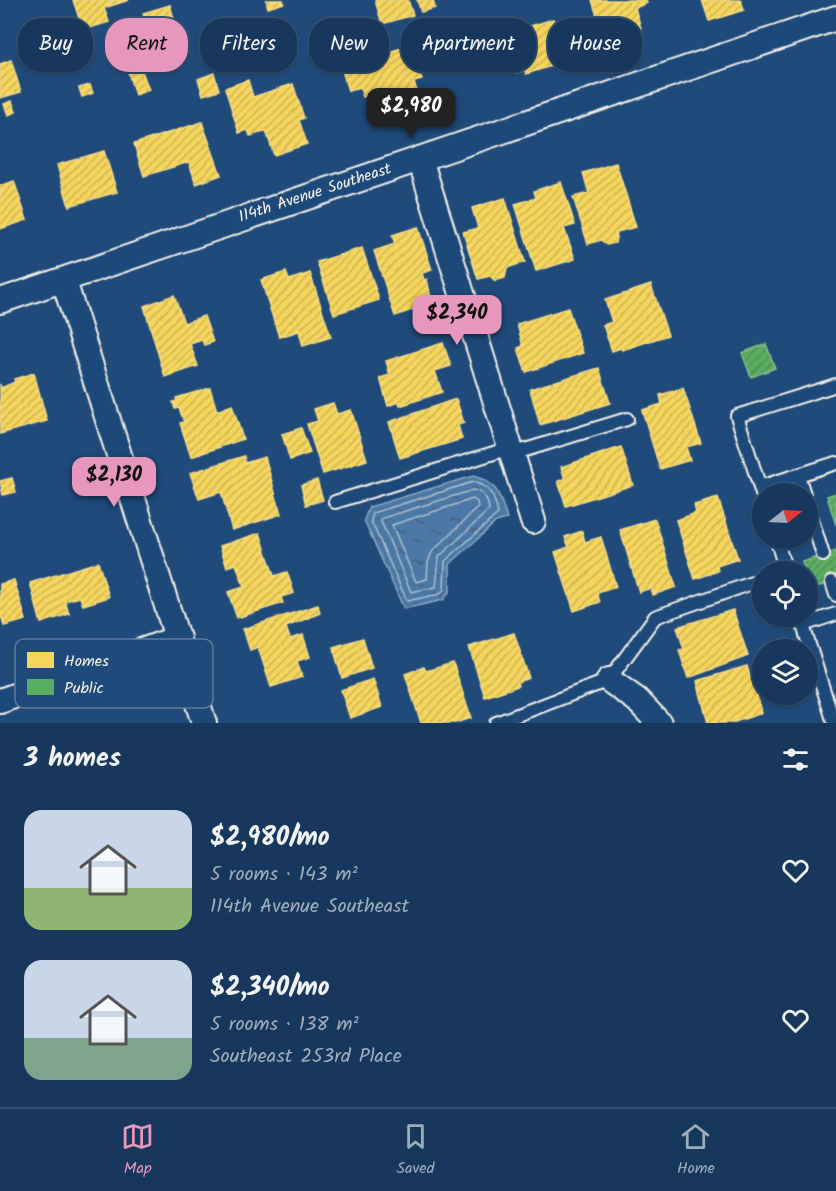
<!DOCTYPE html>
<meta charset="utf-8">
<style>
body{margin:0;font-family:Kalam,sans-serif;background:#244365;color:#f1f3f6;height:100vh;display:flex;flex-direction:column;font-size:22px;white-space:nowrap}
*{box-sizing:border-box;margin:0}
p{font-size:20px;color:#9eacbb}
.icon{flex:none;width:33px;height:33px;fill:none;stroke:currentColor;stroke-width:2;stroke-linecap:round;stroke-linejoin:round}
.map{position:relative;height:723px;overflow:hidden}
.details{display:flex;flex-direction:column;background:#17385c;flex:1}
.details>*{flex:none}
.banner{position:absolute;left:18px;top:18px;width:801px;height:54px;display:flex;gap:12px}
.needle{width:39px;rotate:72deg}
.buttons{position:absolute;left:752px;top:483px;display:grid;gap:12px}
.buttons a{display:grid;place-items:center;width:66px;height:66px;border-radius:50%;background:#17385c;box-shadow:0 2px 4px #0004,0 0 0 2px #365272;font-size:30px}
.price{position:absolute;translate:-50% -51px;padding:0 14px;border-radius:12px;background:#e797bd;color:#111;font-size:20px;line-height:39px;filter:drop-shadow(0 2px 3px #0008)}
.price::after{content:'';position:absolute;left:50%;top:36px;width:18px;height:14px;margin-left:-9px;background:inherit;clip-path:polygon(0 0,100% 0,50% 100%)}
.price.selected{background:#222;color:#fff}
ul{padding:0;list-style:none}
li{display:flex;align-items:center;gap:18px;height:150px;padding:0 24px}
li span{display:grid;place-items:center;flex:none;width:168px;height:120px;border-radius:18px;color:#555}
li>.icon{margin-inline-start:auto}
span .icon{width:72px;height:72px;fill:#fffc;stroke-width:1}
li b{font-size:26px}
h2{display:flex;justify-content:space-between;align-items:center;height:72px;padding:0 24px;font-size:26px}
.pill{padding:0 21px;border-radius:24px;background:#17385c;box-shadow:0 2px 4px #0004,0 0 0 2px #365272;font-size:21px;line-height:54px}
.pill.selected{background:#e797bd;color:#111}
.tab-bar{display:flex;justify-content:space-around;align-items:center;height:84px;border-top:2px solid #365272;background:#17385c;font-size:16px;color:#9eacbb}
.tab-bar a{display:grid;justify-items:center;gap:3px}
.tab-bar .selected{color:#e797bd}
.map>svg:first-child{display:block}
</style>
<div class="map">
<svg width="836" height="723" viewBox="0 0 836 723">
<defs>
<pattern id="water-ripples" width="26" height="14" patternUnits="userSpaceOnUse" patternTransform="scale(1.5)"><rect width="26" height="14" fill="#4b78a7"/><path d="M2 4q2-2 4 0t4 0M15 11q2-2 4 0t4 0" fill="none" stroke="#4a627b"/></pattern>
<pattern id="homes-hatch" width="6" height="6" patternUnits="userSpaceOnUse" patternTransform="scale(1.5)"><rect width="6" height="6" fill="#f6d55c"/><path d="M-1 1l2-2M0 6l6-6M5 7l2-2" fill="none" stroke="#cbb256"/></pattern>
<pattern id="public-hatch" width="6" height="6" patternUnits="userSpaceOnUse" patternTransform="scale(1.5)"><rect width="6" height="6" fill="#5aae61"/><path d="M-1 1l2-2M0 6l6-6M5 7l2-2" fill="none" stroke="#558f59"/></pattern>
</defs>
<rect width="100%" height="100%" fill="#1f4a7a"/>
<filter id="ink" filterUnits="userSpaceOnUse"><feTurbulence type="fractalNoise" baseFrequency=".0167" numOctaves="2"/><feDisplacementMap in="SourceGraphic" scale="12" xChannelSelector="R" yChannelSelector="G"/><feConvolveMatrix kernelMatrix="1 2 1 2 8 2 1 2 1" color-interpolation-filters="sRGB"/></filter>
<g filter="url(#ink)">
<path fill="url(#water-ripples)" stroke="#8fa8c1" stroke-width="1.5" d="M473,476C499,483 499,495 507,519L496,522L450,564V591L443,600L404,609L364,520L369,507Z"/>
<g fill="url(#homes-hatch)" stroke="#f5dd86" stroke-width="1.5">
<polygon points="73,0 129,0 104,8 109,22 83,30"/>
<polygon points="266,0 283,0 284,3 268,8"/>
<polygon points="375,0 408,0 413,15 382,24"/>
<polygon points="417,0 433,0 435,8 421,12"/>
<polygon points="592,0 646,0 647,3 635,8 641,28 605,41"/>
<polygon points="702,0 741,0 744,10 709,21"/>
<polygon points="170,5 180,40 153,48 143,13"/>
<polygon points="553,19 567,61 526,74 525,70 515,73 512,66 497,71 486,29 499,26 502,35"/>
<polygon points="412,45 422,80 414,82 422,107 390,116 382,91 363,97 360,88 348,91 341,66"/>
<polygon points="11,60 21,92 0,98 0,64"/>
<polygon points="141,68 149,90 135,95 128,72"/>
<polygon points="214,73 219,90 203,95 198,79"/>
<polygon points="248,80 253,97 293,84 304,118 299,120 307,144 274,155 266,131 250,136 248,130 239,133 225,88"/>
<polygon points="90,85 93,93 82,97 79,88"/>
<polygon points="12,101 16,112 8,115 4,104"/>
<polygon points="202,122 221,175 196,184 189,162 144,176 134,144"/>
<polygon points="104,151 117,192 69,206 57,165"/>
<polygon points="616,163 636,227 617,232 615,243 607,245 601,240 588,244 573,197 589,193 583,173"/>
<polygon points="14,181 27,220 0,229 0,186"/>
<polygon points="561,182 575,225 564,228 575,259 536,271 515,204 536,198 534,191"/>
<polygon points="505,198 525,262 507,268 505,278 495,281 490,276 478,279 463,232 478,228 472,208"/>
<polygon points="418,227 432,270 422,273 424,280 427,279 432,303 395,316 374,251 395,244 392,235"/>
<polygon points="362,248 379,300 334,314 317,262"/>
<polygon points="286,272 289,280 310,273 331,337 303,346 299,331 279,337 261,280"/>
<polygon points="651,285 668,335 622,350 621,348 612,351 603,325 612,322 605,300"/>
<polygon points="174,295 184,323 204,316 213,342 204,345 202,340 190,344 198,366 165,377 144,306"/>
<polygon points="568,308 583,353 526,372 518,348 523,346 517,324"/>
<polygon points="443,343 451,366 435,371 442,392 400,406 399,402 388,406 380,378 390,375 386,361"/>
<polygon points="599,368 610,403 540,425 530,389"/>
<polygon points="34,373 47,421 0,434 0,384 1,388 15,382 14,379"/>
<polygon points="210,388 217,411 232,405 243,439 191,457 180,423 184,422 179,408 175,409 173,402 177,401 176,398"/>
<polygon points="683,388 701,443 686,447 690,460 660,469 642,410 662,404 660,395"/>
<polygon points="456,399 464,423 458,425 462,439 400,458 389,422"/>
<polygon points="333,403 337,414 351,410 367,460 323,474 307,424 318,421 314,409"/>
<polygon points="301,428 310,453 290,460 282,434"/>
<polygon points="621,447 633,485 566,506 558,481 565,479 561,467"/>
<polygon points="244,456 245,463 265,457 281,514 232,530 221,492 199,499 190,473"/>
<polygon points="12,478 16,492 3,495 0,481"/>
<polygon points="317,480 323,500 306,505 301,485"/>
<polygon points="718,498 738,559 717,566 718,571 695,579 676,520 696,513 694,505"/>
<polygon points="655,519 676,587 653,595 651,588 639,592 620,530"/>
<polygon points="582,531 585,542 601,537 616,587 597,593 600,602 574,611 555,552 569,547 565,537"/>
<polygon points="260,533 274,576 287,572 294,593 281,597 283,603 237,618 228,592 244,587 236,564 227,567 220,546"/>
<polygon points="98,562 109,597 83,605 80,597 65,601 69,614 41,623 30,583"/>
<polygon points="14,580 26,620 4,626 2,618 0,618 0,584"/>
<polygon points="318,605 320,613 286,627 290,639 303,635 310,657 297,661 302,677 271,687 258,647 250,650 243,629"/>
<polygon points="733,610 748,656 688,678 679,650 684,649 677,627"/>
<polygon points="514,633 529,678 517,682 518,686 485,697 469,647"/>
<polygon points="363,638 372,668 342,678 333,647"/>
<polygon points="453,663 471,718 455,723 421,723 405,674 424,667 426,671"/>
<polygon points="747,666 750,676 762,672 762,694 757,696 762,713 732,723 708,723 697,681"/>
<polygon points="373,679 382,707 350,718 341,690"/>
</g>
<g fill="url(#public-hatch)" stroke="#88c28a" stroke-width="1.5">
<polygon points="766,344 775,368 751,377 742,353"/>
<polygon points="836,493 836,525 827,496"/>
<polygon points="836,551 836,581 810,589 802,562"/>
</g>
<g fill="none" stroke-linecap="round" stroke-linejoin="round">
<g stroke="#b0c1ce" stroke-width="1.5">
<path d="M473,482C490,486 495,497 498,514L445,561L444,589L440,594L407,601L371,521L373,513Z"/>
<path d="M473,490C484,492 488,499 489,510L439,557L436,587L411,592L380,519Z"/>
<polygon points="473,499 477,502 478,507 432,552 428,562 427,579 416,582 392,525"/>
</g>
<g stroke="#f4f1e8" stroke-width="16">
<g id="service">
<polyline points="512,454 627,419"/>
<polyline points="798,475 804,494"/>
<polyline points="760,487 836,463"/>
<polyline points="762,494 737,416 836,385"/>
<polyline points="335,502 510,448"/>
<polyline points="807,504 823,555"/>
<polyline points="776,538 786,572"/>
<polyline points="832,582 836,595"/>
<polyline points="800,616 834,723"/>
<polyline points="803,625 836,614"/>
<polyline points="496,723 609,680 655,617 752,583"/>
</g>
</g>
<g stroke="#f4f1e8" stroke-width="28">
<g id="minor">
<polyline points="420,159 533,521"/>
<polyline points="64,281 204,723"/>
<polyline points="0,301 836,18"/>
<polyline points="609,680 637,700 659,723"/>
<polyline points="0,701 178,638"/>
</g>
</g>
<use href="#service" stroke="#1f4a7a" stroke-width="12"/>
<use href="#minor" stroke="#1f4a7a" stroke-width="24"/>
</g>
</g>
<g text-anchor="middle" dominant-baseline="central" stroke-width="6" stroke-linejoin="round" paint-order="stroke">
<g font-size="16" fill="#f4f1e8" stroke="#1f4a7a">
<text transform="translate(315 193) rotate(-18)">114th Avenue Southeast</text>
</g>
</g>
<rect x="15" y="639" width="198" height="69" rx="9" fill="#1f4a7a" stroke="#5f7c9b" stroke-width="1.5"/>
<rect x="27" y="652" width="27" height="16" fill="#f6d55c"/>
<rect x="27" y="679" width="27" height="16" fill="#5aae61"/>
<g font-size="16" fill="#f4f1e8">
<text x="64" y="666">Homes</text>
<text x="64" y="693">Public</text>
</g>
</svg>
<div class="buttons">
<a><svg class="needle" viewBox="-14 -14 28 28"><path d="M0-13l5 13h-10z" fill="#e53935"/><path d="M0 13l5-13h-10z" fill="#9eacbb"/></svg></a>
<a><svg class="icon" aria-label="locate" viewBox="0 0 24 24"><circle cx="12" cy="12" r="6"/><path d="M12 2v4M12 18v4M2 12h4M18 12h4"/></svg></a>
<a><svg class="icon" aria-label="layers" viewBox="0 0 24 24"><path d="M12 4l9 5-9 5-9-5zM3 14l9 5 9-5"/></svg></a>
</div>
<b class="price selected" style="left:411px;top:139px">$2,980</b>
<b class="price" style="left:457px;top:346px">$2,340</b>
<b class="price" style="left:114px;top:508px">$2,130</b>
<div class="banner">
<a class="pill">Buy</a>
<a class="pill selected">Rent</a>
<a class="pill">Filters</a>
<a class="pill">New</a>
<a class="pill">Apartment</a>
<a class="pill">House</a>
</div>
</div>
<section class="details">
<h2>3 homes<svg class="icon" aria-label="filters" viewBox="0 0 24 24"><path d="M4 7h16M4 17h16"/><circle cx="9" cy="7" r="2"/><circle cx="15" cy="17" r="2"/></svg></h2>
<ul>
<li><span style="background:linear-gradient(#c9d6e8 65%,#8fb573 0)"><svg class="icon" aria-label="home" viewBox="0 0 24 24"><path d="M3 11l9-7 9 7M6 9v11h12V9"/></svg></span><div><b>$2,980/mo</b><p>5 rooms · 143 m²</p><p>114th Avenue Southeast</p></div><svg class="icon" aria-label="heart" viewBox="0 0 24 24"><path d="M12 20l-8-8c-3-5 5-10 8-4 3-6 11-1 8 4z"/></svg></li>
<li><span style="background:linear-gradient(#c9d6e8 65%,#7fa58c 0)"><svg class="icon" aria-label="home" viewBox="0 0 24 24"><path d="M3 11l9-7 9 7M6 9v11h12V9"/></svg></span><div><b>$2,340/mo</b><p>5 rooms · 138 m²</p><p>Southeast 253rd Place</p></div><svg class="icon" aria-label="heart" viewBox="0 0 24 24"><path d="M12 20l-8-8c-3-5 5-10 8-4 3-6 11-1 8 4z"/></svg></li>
</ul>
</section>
<nav class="tab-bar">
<a class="selected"><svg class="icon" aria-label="map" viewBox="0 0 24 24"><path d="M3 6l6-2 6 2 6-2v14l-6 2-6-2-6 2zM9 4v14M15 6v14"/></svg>Map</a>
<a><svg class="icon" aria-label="saved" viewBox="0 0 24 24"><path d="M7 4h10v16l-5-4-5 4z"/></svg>Saved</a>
<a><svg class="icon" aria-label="home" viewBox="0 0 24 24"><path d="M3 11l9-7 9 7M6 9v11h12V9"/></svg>Home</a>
</nav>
